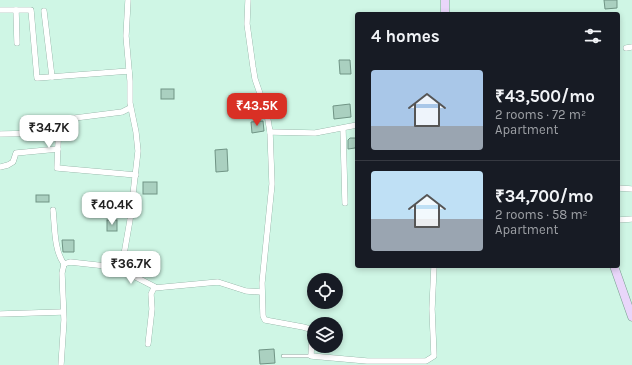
<!DOCTYPE html>
<meta charset="utf-8">
<style>
body{margin:0;font-family:Karla,sans-serif;background:#20242c;color:#f1f3f6;height:100vh;display:flex;flex-direction:column;font-size:15px;white-space:nowrap}
*{box-sizing:border-box;margin:0}
p{font-size:13px;color:#9ea1a6}
.icon{flex:none;width:22px;height:22px;fill:none;stroke:currentColor;stroke-width:2;stroke-linecap:round;stroke-linejoin:round}
.map{position:relative;flex:1;overflow:hidden}
.panel{position:absolute;left:355px;top:12px;width:265px;height:256px;display:flex;flex-direction:column;background:#171b24;border-radius:4px;box-shadow:0 2px 6px #0003}
.panel>*{flex:none}
.buttons{position:absolute;left:307px;top:273px;display:grid;gap:8px}
.buttons a{display:grid;place-items:center;width:36px;height:36px;border-radius:50%;background:#171b24;box-shadow:0 2px 6px #0003;font-size:20px}
.price{position:absolute;translate:-50% -34px;padding:0 9px;border-radius:8px;background:#fff;color:#222;font-size:13px;line-height:26px;filter:drop-shadow(0 1px 2px #0008)}
.price::after{content:'';position:absolute;left:50%;top:24px;width:12px;height:9px;margin-left:-6px;background:inherit;clip-path:polygon(0 0,100% 0,50% 100%)}
.price.current{background:#d93025;color:#fff}
ul{padding:0;list-style:none}
li{display:flex;align-items:center;gap:12px;height:100px;padding:0 16px}
li+li{border-top:1px solid #363941}
li span{display:grid;place-items:center;flex:none;width:112px;height:80px;border-radius:4px;color:#555}
li>.icon{margin-inline-start:auto}
span .icon{width:48px;height:48px;fill:#fffc;stroke-width:1}
li b{font-size:17px}
h2{display:flex;justify-content:space-between;align-items:center;height:48px;padding:0 16px;font-size:17px}
.map>svg:first-child{display:block}
</style>
<div class="map">
<svg width="632" height="365" viewBox="0 0 632 365">
<rect width="100%" height="100%" fill="#cff6e5"/>
<g fill="#aad0c0" stroke="#709485">
<polygon points="604,0 617,0 617,8 605,9"/>
<polygon points="339,60 350,60 351,74 340,74"/>
<rect x="161" y="89" width="13" height="10"/>
<polygon points="350,104 351,117 334,119 333,106"/>
<polygon points="263,121 264,131 252,133 251,122"/>
<polygon points="350,138 357,138 357,145 355,148 348,149 348,140"/>
<polygon points="227,149 228,171 216,172 215,150"/>
<rect x="143" y="182" width="14" height="12"/>
<rect x="36" y="195" width="13" height="7"/>
<rect x="107" y="220" width="10" height="11"/>
<polygon points="62,240 74,240 74,252 63,252"/>
<polygon points="274,349 275,363 260,364 259,350"/>
</g>
<g fill="none" stroke-linecap="round" stroke-linejoin="round">
<g stroke="#7a9f90" stroke-width="4">
<polyline id="lane" points="283,356 311,356"/>
</g>
<g stroke="#7a9f90" stroke-width="6">
<g id="street">
<polyline points="248,0 247,24 253,67 255,79 267,114 270,132 272,184 262,283 263,316 265,320 303,327 310,329 312,333 311,356 367,361 426,361 434,356 432,309 434,266"/>
<polyline points="0,10 16,10 17,43"/>
<polyline points="16,10 31,10 37,78 129,71"/>
<polyline points="44,11 52,77"/>
<polyline points="626,48 632,47"/>
<polyline points="130,108 122,112 59,120 57,168 136,175"/>
<polyline points="343,129 345,203"/>
<polyline points="270,132 315,133 357,125"/>
<polyline points="0,134 58,133"/>
<polyline points="0,167 8,165 13,162 16,153 58,149"/>
<polyline points="618,188 632,189"/>
<path d="M53,210C55,228 54,250 64,264"/>
<polyline points="618,220 632,219"/>
<polyline points="120,266 126,272 155,287"/>
<polyline points="0,314 63,312"/>
<polyline points="148,344 152,309 151,294 154,288 218,282 246,291 262,292"/>
<polyline points="61,365 64,320 62,273 64,264 70,262 115,267 120,266 123,260 130,220 138,151 136,132 130,103 130,81 126,36 128,0"/>
</g>
</g>
<g stroke="#7a9f90" stroke-width="9">
<g id="secondary">
<polyline points="445,14 445,0"/>
<polyline points="614,266 632,317"/>
</g>
</g>
<use href="#lane" stroke="#fff" stroke-width="3"/>
<use href="#street" stroke="#fff" stroke-width="5.5"/>
<use href="#secondary" stroke="#e9d6fa" stroke-width="8"/>
</g>
</svg>
<div class="buttons">
<a><svg class="icon" aria-label="locate" viewBox="0 0 24 24"><circle cx="12" cy="12" r="6"/><path d="M12 2v4M12 18v4M2 12h4M18 12h4"/></svg></a>
<a><svg class="icon" aria-label="layers" viewBox="0 0 24 24"><path d="M12 4l9 5-9 5-9-5zM3 14l9 5 9-5"/></svg></a>
</div>
<b class="price current" style="left:257px;top:127px">₹43.5K</b>
<b class="price" style="left:49px;top:149px">₹34.7K</b>
<b class="price" style="left:112px;top:226px">₹40.4K</b>
<b class="price" style="left:131px;top:285px">₹36.7K</b>
<section class="panel">
<h2>4 homes<svg class="icon" aria-label="filters" viewBox="0 0 24 24"><path d="M4 7h16M4 17h16"/><circle cx="9" cy="7" r="2"/><circle cx="15" cy="17" r="2"/></svg></h2>
<ul>
<li><span style="background:linear-gradient(#a9c7e8 70%,#9aa5b1 0)"><svg class="icon" aria-label="home" viewBox="0 0 24 24"><path d="M3 11l9-7 9 7M6 9v11h12V9"/></svg></span><div><b>₹43,500/mo</b><p>2 rooms · 72 m²</p><p>Apartment</p></div></li>
<li><span style="background:linear-gradient(#bfe0f5 60%,#9aa5b1 0)"><svg class="icon" aria-label="home" viewBox="0 0 24 24"><path d="M3 11l9-7 9 7M6 9v11h12V9"/></svg></span><div><b>₹34,700/mo</b><p>2 rooms · 58 m²</p><p>Apartment</p></div></li>
</ul>
</section>
</div>
